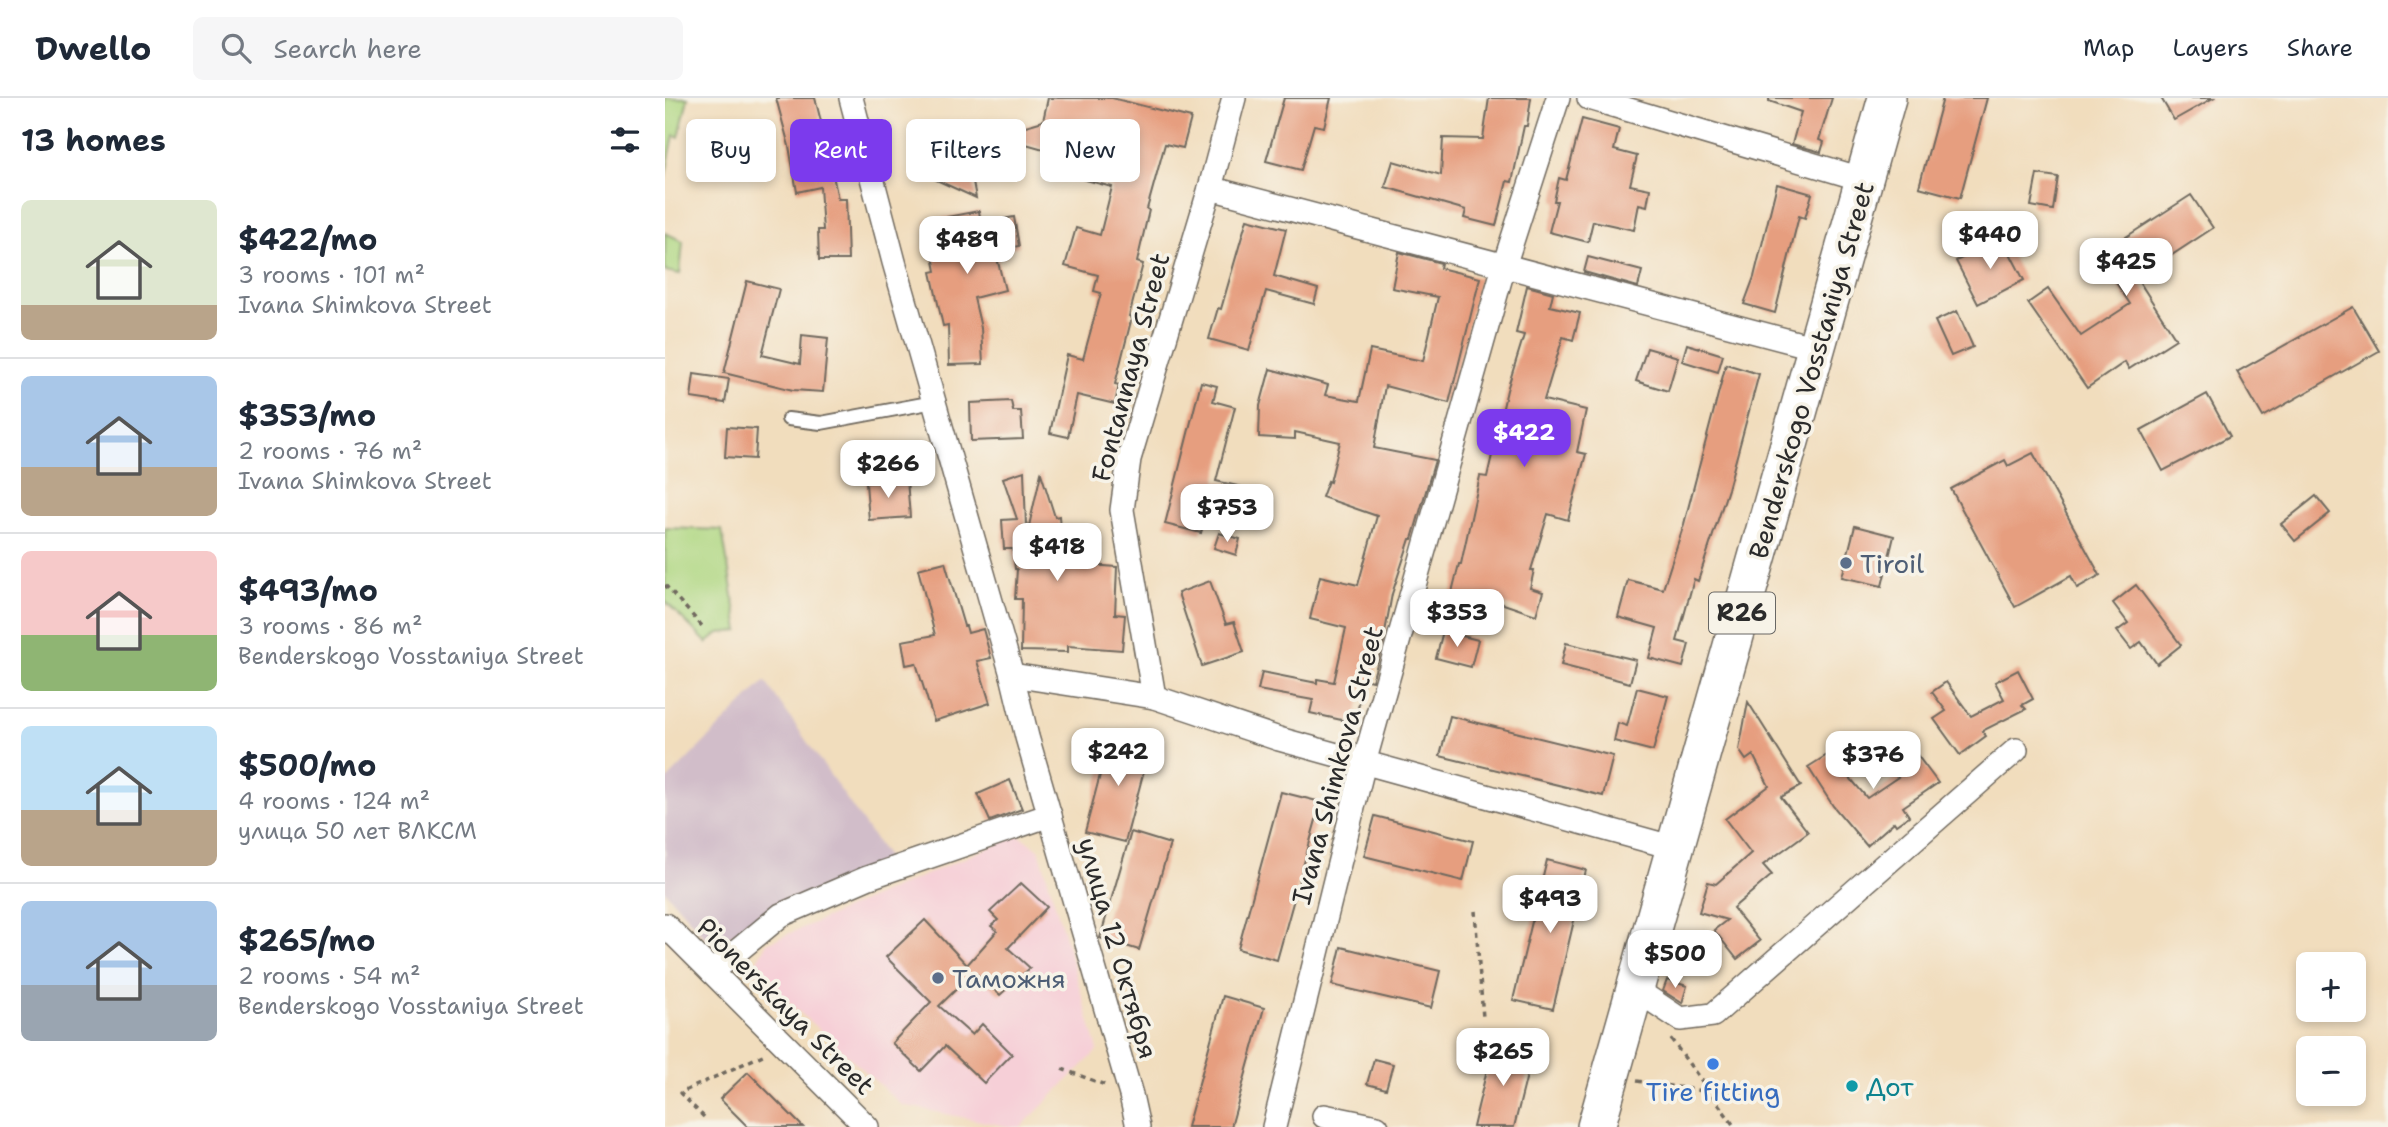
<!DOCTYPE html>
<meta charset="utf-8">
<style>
body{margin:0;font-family:"Shantell Sans",sans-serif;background:#f6f6f7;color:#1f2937;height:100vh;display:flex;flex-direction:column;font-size:26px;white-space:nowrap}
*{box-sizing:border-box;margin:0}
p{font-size:23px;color:#747a83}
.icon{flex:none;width:38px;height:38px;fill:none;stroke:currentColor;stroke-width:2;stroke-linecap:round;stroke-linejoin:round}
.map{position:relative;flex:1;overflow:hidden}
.details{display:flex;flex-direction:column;background:#fff;width:665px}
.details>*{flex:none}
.hud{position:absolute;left:21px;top:21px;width:665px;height:63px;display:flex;gap:14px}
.buttons{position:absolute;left:1631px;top:854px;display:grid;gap:14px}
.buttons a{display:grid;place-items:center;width:70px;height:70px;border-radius:10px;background:#fff;box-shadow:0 4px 10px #0003;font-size:35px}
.price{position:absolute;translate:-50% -60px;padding:0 16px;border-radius:14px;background:#fff;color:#222;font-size:23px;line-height:46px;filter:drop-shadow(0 2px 4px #0008)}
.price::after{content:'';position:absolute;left:50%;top:42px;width:21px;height:16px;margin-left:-10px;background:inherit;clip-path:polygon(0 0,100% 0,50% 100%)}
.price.on{background:#7c3aed;color:#fff}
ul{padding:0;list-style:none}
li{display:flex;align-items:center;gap:21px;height:175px;padding:0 21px}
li+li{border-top:2px solid #e0e1e3}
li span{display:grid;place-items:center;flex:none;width:196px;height:140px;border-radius:10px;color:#555}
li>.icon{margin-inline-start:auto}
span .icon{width:84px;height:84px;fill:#fffc;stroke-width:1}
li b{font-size:30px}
h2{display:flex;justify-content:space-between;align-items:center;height:84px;padding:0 21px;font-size:30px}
.chip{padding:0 24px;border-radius:10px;background:#fff;box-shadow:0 4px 10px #0003;font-size:24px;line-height:63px}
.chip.on{background:#7c3aed;color:#fff}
header{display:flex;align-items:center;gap:42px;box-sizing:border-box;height:98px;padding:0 35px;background:#fff;border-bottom:2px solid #e0e1e3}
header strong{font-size:33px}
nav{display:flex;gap:38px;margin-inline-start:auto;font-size:24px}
.search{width:490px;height:63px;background:#f6f6f7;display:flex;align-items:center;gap:18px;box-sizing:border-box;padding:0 24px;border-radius:10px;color:#747a83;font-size:26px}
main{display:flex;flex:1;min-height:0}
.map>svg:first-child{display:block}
</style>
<header>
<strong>Dwello</strong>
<div class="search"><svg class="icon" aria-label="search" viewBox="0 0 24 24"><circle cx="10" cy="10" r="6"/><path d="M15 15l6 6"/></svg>Search here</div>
<nav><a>Map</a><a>Layers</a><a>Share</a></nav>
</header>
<main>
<section class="details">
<h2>13 homes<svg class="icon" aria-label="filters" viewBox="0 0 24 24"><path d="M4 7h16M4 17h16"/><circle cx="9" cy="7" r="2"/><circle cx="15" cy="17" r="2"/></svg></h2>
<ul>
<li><span style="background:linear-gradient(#dfe7d0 75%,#b9a48a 0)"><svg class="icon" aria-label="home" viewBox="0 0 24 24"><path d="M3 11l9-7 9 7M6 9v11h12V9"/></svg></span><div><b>$422/mo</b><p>3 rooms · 101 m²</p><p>Ivana Shimkova Street</p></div></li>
<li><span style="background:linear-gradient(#a9c7e8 65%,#b9a48a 0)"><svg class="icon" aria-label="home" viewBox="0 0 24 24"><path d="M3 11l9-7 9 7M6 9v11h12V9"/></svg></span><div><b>$353/mo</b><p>2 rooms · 76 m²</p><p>Ivana Shimkova Street</p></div></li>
<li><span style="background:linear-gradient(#f6c9c9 60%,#8fb573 0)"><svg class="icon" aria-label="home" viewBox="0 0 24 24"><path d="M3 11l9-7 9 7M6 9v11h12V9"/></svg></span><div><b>$493/mo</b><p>3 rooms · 86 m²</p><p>Benderskogo Vosstaniya Street</p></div></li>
<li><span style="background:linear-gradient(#bfe0f5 60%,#b9a48a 0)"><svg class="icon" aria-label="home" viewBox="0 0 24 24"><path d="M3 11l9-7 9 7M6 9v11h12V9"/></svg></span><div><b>$500/mo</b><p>4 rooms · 124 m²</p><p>улица 50 лет ВЛКСМ</p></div></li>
<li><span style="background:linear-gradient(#a9c7e8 60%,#9aa5b1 0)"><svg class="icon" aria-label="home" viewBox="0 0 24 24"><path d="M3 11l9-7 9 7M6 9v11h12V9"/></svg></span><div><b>$265/mo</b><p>2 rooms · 54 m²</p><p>Benderskogo Vosstaniya Street</p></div></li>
</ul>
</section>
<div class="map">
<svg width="1723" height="1029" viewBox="0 0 1723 1029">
<rect width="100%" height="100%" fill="#f7f3e8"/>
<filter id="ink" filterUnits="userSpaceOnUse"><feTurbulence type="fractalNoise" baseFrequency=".0143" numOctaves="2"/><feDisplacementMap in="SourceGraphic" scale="14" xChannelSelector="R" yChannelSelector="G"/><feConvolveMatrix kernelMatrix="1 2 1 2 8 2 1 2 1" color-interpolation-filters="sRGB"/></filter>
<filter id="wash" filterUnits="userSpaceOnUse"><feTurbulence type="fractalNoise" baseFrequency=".00686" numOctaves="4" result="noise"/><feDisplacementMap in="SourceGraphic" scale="28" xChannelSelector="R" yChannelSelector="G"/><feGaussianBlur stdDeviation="1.57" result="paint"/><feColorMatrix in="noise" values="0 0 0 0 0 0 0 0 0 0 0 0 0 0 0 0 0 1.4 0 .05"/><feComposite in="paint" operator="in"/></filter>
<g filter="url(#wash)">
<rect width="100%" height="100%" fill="#f1ddbd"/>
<polygon fill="#f6cfd7" points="353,737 374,751 433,952 356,1029 345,1029 237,1007 87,871 102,845"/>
<polygon fill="#d1bdc9" points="100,583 226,765 115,808 48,849 0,793 0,684"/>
<g fill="#afd782" stroke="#6d8156" stroke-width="2">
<polygon points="0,0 23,0 14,39 9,37 0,80"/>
<polygon points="0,135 18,143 15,176 0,173"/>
<polygon points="0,430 57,432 74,533 54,535 42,545 0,503"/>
</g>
<g id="blocks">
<g fill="#e69e7f">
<polygon points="111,0 150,0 161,43 182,39 187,59 165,63 173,101 181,101 183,162 154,162 153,132 158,132 155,89 132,94 124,48"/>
<polygon points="383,0 447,0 526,20 518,50 500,46 482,111 484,112 472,164 478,166 464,218 467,219 450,286 454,287 450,306 412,297 403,339 385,335 402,257 418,261 436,195 429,193 433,177 400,168 411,130 435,137 447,89 391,74 396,56 361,46 304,62 311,100 267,80 260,53 316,41 378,23"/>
<polygon points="619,0 666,0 659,29 649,27 636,72 601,63"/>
<polygon points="824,0 866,0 862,28 859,28 847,84 842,83 831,128 799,120 801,112 720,89 728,63 776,77 778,40 818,41"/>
<polygon points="1104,0 1167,0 1154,42 1159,44 1156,54 1127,46 1136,14 1104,3"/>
<polygon points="1278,0 1322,0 1295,100 1254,89"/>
<polygon points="1496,0 1548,0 1509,22"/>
<polygon points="917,21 954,31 949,52 972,58 965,87 985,91 982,108 974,106 969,132 928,123 923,144 884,134 892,103 889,103 894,80 901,82"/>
<polygon points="68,44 91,45 89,71 67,70"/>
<polygon points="1372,76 1393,79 1388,112 1366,108"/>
<polygon points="1112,86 1147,96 1140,120 1134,118 1110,215 1079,206 1089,179"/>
<polygon points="1526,97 1548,130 1472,180 1511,241 1464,271 1460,264 1422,290 1363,205 1383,191 1416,238 1465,206 1433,157"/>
<polygon points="314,113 316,125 349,119 354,148 330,152 340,192 309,200 316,230 318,266 284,267 283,227 278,228 266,174 271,173 261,123"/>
<polygon points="582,121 621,131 609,178 653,191 649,206 601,193 584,252 544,241 553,210 556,211"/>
<polygon points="1337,140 1359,182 1313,206 1291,163"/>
<polygon points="734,154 776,165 775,170 815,180 784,305 720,288 709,350 770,362 747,441 745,441 727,496 718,545 707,583 699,581 690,625 645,615 648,602 593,592 597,574 652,585 652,581 669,584 681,530 645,521 655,478 693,487 712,418 657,399 663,383 665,384 675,344 630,334 630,341 594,339 595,308 605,271 663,287 660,297 694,303 705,252 758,263 773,199 727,190"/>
<polygon points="923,159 977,173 973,189 919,174"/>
<polygon points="82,183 114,191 97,257 135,266 137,237 163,240 158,294 128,292 59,275"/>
<polygon points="862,188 888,195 885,208 915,215 908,242 898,239 879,302 921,312 912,354 921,356 903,422 883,416 866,472 869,472 865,490 878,494 871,517 824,501 822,511 785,502 794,466 796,466 815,378 822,379 842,292 859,237 851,235"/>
<polygon points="1688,209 1714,253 1598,319 1572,274"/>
<polygon points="1292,213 1308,249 1286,258 1270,223"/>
<polygon points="1022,246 1058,257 1053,274 1017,263"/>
<polygon points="982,250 1013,259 1003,293 971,283"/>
<polygon points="1061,266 1094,276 1063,391 1033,483 1029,481 1012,543 1024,546 1018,569 984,560 992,530 953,519 963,482 998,491 1019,426"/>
<polygon points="29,276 64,281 60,305 26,300"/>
<polygon points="536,284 552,288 548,303 570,309 551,383 590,392 586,409 546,399 536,435 500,426"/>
<polygon points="1542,296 1565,338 1498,373 1476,332"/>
<polygon points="346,303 348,313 356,313 358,341 306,343 305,305"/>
<polygon points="62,329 92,331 90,361 60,359"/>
<polygon points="1368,355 1435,477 1412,490 1406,478 1350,509 1286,391 1340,362 1343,368"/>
<polygon points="359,373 361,428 364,428 376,375 390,419 394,418 398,465 452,469 450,516 460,517 457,552 403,548 403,554 356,553 357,501 350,501 352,471 350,471 348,451 339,451 337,422 352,421 338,380"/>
<polygon points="242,382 245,419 204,422 201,385"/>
<polygon points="1651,398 1665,415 1630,443 1616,426"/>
<polygon points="1190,428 1229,438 1217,488 1177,479"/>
<polygon points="554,435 575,441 571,457 549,450"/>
<polygon points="280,464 299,528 301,528 303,535 318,531 326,560 312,563 325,605 269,623 251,565 241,567 237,543 270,537 253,471"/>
<polygon points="545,483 561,526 569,524 579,554 537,568 513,495"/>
<polygon points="1471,487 1516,547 1492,566 1476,544 1466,551 1452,533 1463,525 1448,505"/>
<polygon points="778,533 813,542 806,569 771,560"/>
<polygon points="901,545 971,562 965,585 896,567"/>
<polygon points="1353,572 1368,601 1357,607 1361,611 1317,633 1321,638 1295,657 1269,621 1281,613 1267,594 1281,584 1306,618 1339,601 1330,584"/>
<polygon points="972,590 1003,598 988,653 949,643 953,625 962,628"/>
<polygon points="1083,604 1136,688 1116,699 1143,734 1098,767 1107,777 1068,810 1095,843 1072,861 1049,832 1062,822 1034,814 1043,784 1051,786 1086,755 1060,721 1104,688 1088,657 1081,662 1074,652"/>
<polygon points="785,618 948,658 938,698 775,658"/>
<polygon points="446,635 486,646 460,744 420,734"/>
<polygon points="1244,646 1273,685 1238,709 1244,718 1231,727 1229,724 1202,748 1168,708 1143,669 1178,647 1191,667 1180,674 1202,700 1233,679 1221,662"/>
<polygon points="345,682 357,711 325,723 313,696"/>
<polygon points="616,694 656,704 612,862 573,851"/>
<polygon points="710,718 808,743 798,783 699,758"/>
<polygon points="466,734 505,746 474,852 435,840"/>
<polygon points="882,762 921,772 888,911 848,902"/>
<polygon points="356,785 382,809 343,850 365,870 335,897 309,874 274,908 307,937 317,926 347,956 319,985 280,948 256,973 227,945 266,904 221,859 260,822 302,867 332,833 326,828 333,822 325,814"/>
<polygon points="676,849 775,873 766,910 667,887"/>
<polygon points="1002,882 1022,888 1017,905 998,893"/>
<polygon points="558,898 599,910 566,1029 522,1029"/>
<polygon points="828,947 867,957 849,1029 808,1029"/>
<polygon points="709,961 728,966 721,991 702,986"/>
<polygon points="83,974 138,1029 83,1029 55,1001"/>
</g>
</g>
</g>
<g filter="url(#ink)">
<use href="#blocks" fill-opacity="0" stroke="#70695e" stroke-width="2"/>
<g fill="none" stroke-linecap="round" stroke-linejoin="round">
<g stroke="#70695e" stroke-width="16">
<polyline id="lane" points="123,321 156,325 269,304"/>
</g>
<g stroke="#70695e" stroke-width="26">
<g id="street">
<polyline points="186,0 229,164 347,577 362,639 466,997 473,1029"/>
<polyline points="924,0 1200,82"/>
<polyline points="545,90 1151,250"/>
<polyline points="347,577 489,599 614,641 1010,750"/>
<polyline points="489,599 457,412 464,361 545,90 569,0"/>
<polyline points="0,827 202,1029"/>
<polyline points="47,874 116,817 202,780 385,717"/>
<polyline points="970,891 1015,921 1048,917 1351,652"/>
<polyline points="659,1018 712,1029"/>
<polyline points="609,1029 699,665 839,168 893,0"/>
</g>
</g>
<g stroke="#70695e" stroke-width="40">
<polyline id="primary" points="931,1029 1222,0"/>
</g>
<g stroke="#70695e" stroke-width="3.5" stroke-dasharray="5 5" stroke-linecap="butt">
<polyline points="0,487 38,529"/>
<polyline points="810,813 818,920"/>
<polyline points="1006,941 1070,1029"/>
<polyline points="397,971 440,987"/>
<polyline points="972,983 1044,994"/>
<polyline points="39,1019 15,995 100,956"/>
</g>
<use href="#lane" stroke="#fff" stroke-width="12"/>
<use href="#street" stroke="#fff" stroke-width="23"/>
<use href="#primary" stroke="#fff" stroke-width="37"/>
</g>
</g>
<g fill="#5c6f8a" stroke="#f7f3e8" stroke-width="2.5">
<circle cx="1181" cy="465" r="7"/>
<circle cx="273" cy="880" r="7"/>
</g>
<circle fill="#3f7fe0" stroke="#f7f3e8" stroke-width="2.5" cx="1048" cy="966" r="7"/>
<circle fill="#0f9aa8" stroke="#f7f3e8" stroke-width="2.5" cx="1187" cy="988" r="7"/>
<g text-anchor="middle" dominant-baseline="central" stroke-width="7" stroke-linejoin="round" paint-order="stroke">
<rect fill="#f7f3e8" stroke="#686764" stroke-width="2" x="1044" y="494.5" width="66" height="41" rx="5"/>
<g font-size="24" font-weight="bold" fill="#2b2b2b">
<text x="1077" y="515">R26</text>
</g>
<g font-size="26" fill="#2b2b2b" stroke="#f7f3e8">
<text transform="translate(465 269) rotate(-75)">Fontannaya Street</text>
<text transform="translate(1146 272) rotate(-74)">Benderskogo Vosstaniya Street</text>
<text transform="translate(672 667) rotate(-75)">Ivana Shimkova Street</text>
<text transform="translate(453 850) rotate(74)">улица 12 Октября</text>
<text transform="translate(121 908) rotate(45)">Pionerskaya Street</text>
</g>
<g font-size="26" fill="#4e5e75" stroke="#f7f3e8" text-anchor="start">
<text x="1195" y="465">Tiroil</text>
<text x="287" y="880">Таможня</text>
</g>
<g font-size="26" fill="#0d838f" stroke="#f7f3e8" text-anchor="start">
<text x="1201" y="988">Дот</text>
</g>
<g font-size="26" fill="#366cbe" stroke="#f7f3e8">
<text x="1048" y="993">Tire fitting</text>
</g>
</g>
</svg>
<div class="buttons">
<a>+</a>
<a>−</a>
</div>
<b class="price" style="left:1325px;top:173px">$440</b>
<b class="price" style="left:302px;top:178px">$489</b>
<b class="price" style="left:1461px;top:200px">$425</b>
<b class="price on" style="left:859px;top:371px">$422</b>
<b class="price" style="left:223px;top:402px">$266</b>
<b class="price" style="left:562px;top:446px">$753</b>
<b class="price" style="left:392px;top:485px">$418</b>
<b class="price" style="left:792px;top:551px">$353</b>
<b class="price" style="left:453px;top:690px">$242</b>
<b class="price" style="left:1208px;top:693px">$376</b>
<b class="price" style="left:885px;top:837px">$493</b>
<b class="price" style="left:1010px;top:892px">$500</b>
<b class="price" style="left:838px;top:990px">$265</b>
<div class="hud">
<a class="chip">Buy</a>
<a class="chip on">Rent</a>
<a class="chip">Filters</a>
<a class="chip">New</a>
</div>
</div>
</main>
